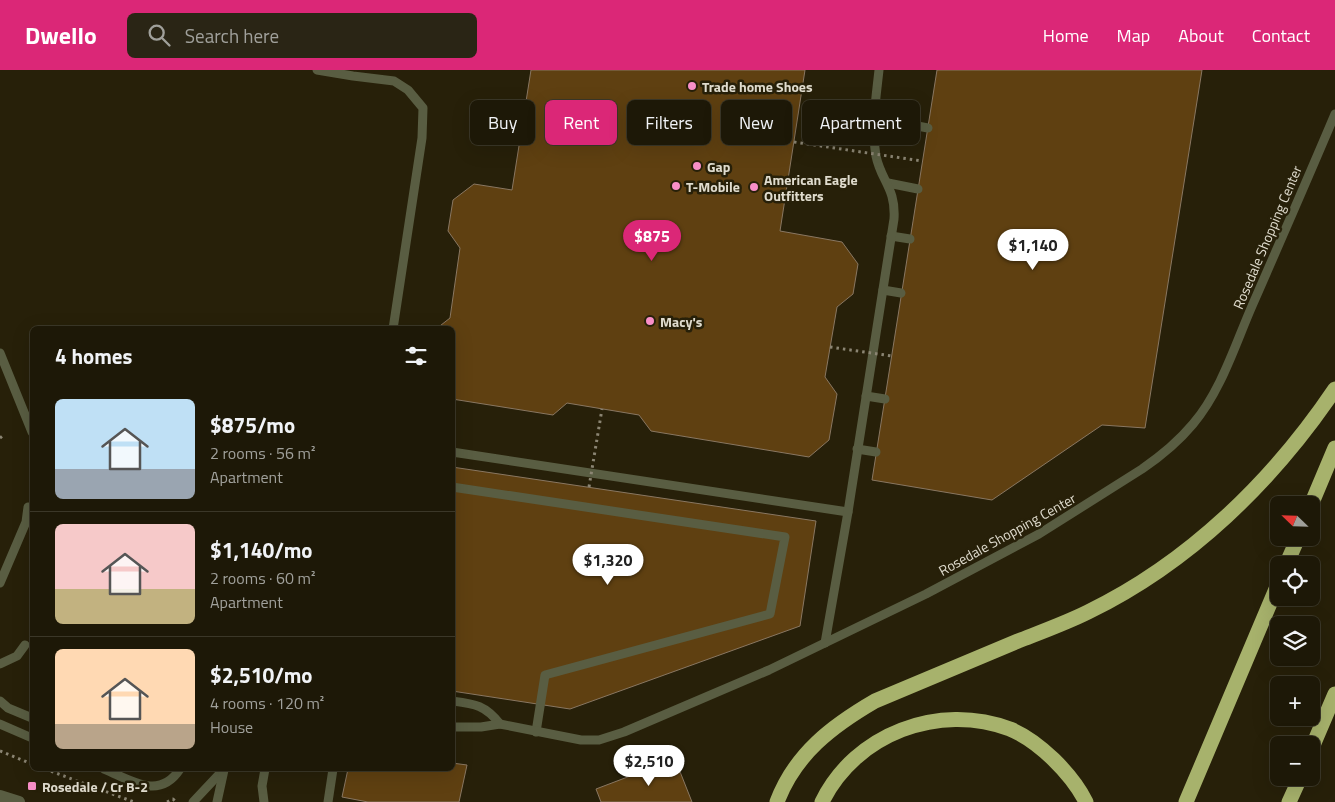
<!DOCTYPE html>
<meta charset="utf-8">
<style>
body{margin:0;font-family:"Titillium Web",sans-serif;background:#2a2515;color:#f1f3f6;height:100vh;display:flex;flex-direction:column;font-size:19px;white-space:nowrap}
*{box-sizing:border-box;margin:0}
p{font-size:16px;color:#a0a09b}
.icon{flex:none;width:28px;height:28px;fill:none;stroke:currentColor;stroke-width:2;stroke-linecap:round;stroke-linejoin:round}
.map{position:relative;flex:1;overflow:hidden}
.drawer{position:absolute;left:30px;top:256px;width:425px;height:445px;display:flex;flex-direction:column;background:#1d1807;border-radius:8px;box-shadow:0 5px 20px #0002,0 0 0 1px #3b3728}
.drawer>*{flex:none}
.guide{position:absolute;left:470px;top:30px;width:475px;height:45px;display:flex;gap:10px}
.needle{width:32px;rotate:293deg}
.fabs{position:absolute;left:1270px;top:426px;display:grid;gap:10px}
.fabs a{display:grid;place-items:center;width:50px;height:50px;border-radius:8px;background:#1d1807;box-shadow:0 5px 20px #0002,0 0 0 1px #3b3728;font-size:25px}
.price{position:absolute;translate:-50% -42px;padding:0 11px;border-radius:18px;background:#fff;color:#222;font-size:16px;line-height:32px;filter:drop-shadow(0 1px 2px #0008)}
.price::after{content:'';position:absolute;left:50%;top:30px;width:15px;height:11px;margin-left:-8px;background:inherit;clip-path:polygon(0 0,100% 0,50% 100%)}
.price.current{background:#db2777;color:#fff}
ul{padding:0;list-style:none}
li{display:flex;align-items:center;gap:15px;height:125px;padding:0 25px}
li+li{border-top:1px solid #3b3728}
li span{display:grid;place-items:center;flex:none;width:140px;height:100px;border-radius:8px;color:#555}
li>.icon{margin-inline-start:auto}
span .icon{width:60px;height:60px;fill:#fffc;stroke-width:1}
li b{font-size:21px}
h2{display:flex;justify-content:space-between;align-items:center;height:60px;padding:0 25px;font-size:21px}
.tag{padding:0 18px;border-radius:8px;background:#1d1807;box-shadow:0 5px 20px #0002,0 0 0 1px #3b3728;font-size:18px;line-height:45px}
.tag.current{background:#db2777;color:#fff}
header{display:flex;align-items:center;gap:30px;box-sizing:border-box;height:70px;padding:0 25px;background:#db2777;color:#fff}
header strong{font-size:24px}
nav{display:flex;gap:28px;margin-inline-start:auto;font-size:18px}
.search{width:350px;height:45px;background:#2a2515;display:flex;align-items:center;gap:12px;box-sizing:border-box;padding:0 18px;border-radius:8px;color:#a0a09b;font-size:19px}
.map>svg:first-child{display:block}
</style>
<header>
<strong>Dwello</strong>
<div class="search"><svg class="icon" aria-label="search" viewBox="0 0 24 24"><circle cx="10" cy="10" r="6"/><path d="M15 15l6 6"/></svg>Search here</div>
<nav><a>Home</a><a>Map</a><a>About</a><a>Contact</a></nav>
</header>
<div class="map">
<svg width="1335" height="732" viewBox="0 0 1335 732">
<rect width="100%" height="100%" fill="#272009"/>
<g fill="#5f4011" stroke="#897762">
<polygon points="531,0 805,0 780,161 842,172 858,194 853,224 837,237 825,307 837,324 829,370 809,387 651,361 639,345 567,333 553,345 452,329 452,259 436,259 450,248 460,178 448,161 453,130 474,114 512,120"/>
<polygon points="937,0 1202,0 1145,358 1102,355 992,430 872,410"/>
<polygon points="452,397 816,451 800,556 570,639 452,621"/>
<polygon points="675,689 692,732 601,732 596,719"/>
<polygon points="452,693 467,695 459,732 368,732 342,727 348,699 452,699"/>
</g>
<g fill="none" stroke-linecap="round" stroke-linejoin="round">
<g stroke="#8b8573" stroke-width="3" stroke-dasharray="2.5 4" stroke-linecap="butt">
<polyline points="0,368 5,364"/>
<polyline points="0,681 32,694"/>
<polyline points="45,699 134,732"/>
<polyline points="167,732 173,729 176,732"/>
</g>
<g stroke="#595d42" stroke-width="9">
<polyline points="317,0 353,6 394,11 408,20 423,38 422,68 393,259"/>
<polyline points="875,48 928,58"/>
<polyline points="888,113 918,119"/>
<polyline points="891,166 910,169"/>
<polyline points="883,220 901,223"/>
<polyline points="0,283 32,362"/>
<polyline points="866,326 885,329"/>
<polyline points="857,379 876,382"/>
<polyline points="452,382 848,442"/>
<polyline points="452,417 785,467 770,544 545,605 536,662"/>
<polyline points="0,513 26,452 28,437"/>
<path d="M825,573L848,442L894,149C896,118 881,111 876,86C871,58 876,28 879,0"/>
<polyline points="0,594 17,586 25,575"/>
<polyline points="0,631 8,638 32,648"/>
<path d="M452,631C475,634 485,635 500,654"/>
<polyline points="0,654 32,668"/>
<path d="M452,657H481L500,654L581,670H599L624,662L769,600L926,524L1039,464L1142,399C1161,386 1178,372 1193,354C1221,321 1235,275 1252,236C1280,172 1308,108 1335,44"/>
<path d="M104,699C131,710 159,731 180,699"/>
<polyline points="193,732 224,699"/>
<polyline points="217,732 224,700"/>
<polyline points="264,732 262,716 265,699"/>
<polyline points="328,732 333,699"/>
</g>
<polyline stroke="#595d42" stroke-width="12" points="0,726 19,732"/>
<g stroke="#a7b26c" stroke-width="15">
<polyline points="1311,435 1335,378"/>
<polyline points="1286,495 1298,468"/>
<polyline points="1311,680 1335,624"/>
<path d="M777,732C795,684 832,656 875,631C923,611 971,591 1018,571C1041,562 1066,553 1088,542C1189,493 1273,411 1335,319"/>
<path d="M822,732C855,664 939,632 1010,659C1039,671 1072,704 1086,732"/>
<polyline points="1186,732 1279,512"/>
<polyline points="1289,732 1300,708"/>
</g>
<g stroke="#8b8573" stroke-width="3" stroke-dasharray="2.5 4" stroke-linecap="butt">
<polyline points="794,72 922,91"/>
<polyline points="830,277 892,286"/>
<polyline points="589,417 602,339"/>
</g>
</g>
<g fill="#f98fc8" stroke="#272009" stroke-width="2">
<circle cx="692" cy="16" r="5"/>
<circle cx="697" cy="96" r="5"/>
<circle cx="676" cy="116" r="5"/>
<circle cx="754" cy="117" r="5"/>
<circle cx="650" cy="251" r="5"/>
<rect x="27" y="711" width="10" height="10" rx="2.5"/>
</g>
<g text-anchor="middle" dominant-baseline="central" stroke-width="5" stroke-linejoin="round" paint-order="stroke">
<g font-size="14" font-weight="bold" fill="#e0dcce" stroke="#272009" text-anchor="start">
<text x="702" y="16">Trade home Shoes</text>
<text x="707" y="96">Gap</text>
<text x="764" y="109">American Eagle<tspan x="764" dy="16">Outfitters</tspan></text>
<text x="686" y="116">T-Mobile</text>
<text x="660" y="251">Macy's</text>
<text x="42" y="716">Rosedale / Cr B-2</text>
</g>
<g font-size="14" fill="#e0dcce" stroke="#272009">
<text transform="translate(1267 167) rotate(-67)">Rosedale Shopping Center</text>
<text transform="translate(1007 464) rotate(-29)">Rosedale Shopping Center</text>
</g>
</g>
</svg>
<div class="fabs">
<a><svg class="needle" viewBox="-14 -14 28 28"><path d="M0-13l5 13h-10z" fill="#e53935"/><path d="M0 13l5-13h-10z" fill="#a0a09b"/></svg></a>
<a><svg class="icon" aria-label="locate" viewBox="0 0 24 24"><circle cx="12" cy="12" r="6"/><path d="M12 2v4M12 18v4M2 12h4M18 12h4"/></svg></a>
<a><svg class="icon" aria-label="layers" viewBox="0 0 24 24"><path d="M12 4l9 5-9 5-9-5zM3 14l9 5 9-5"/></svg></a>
<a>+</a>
<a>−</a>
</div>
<b class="price current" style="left:652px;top:192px">$875</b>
<b class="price" style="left:1033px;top:201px">$1,140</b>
<b class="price" style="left:608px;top:516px">$1,320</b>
<b class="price" style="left:649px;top:717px">$2,510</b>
<div class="guide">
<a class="tag">Buy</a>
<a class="tag current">Rent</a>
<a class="tag">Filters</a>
<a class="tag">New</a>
<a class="tag">Apartment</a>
</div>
<section class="drawer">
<h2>4 homes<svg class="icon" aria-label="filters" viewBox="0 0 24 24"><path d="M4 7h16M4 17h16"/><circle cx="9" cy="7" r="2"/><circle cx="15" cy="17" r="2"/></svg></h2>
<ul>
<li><span style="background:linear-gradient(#bfe0f5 70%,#9aa5b1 0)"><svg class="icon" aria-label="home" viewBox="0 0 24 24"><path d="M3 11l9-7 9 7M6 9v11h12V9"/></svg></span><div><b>$875/mo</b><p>2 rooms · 56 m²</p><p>Apartment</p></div></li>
<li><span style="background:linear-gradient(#f6c9c9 65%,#c2b280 0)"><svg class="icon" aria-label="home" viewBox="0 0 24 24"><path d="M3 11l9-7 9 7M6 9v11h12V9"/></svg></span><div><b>$1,140/mo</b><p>2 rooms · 60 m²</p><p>Apartment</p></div></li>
<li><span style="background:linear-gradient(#ffd9b3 75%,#b9a48a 0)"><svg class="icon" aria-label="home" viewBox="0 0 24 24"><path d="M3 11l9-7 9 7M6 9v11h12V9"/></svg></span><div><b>$2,510/mo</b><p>4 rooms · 120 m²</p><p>House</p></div></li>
</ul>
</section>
</div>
